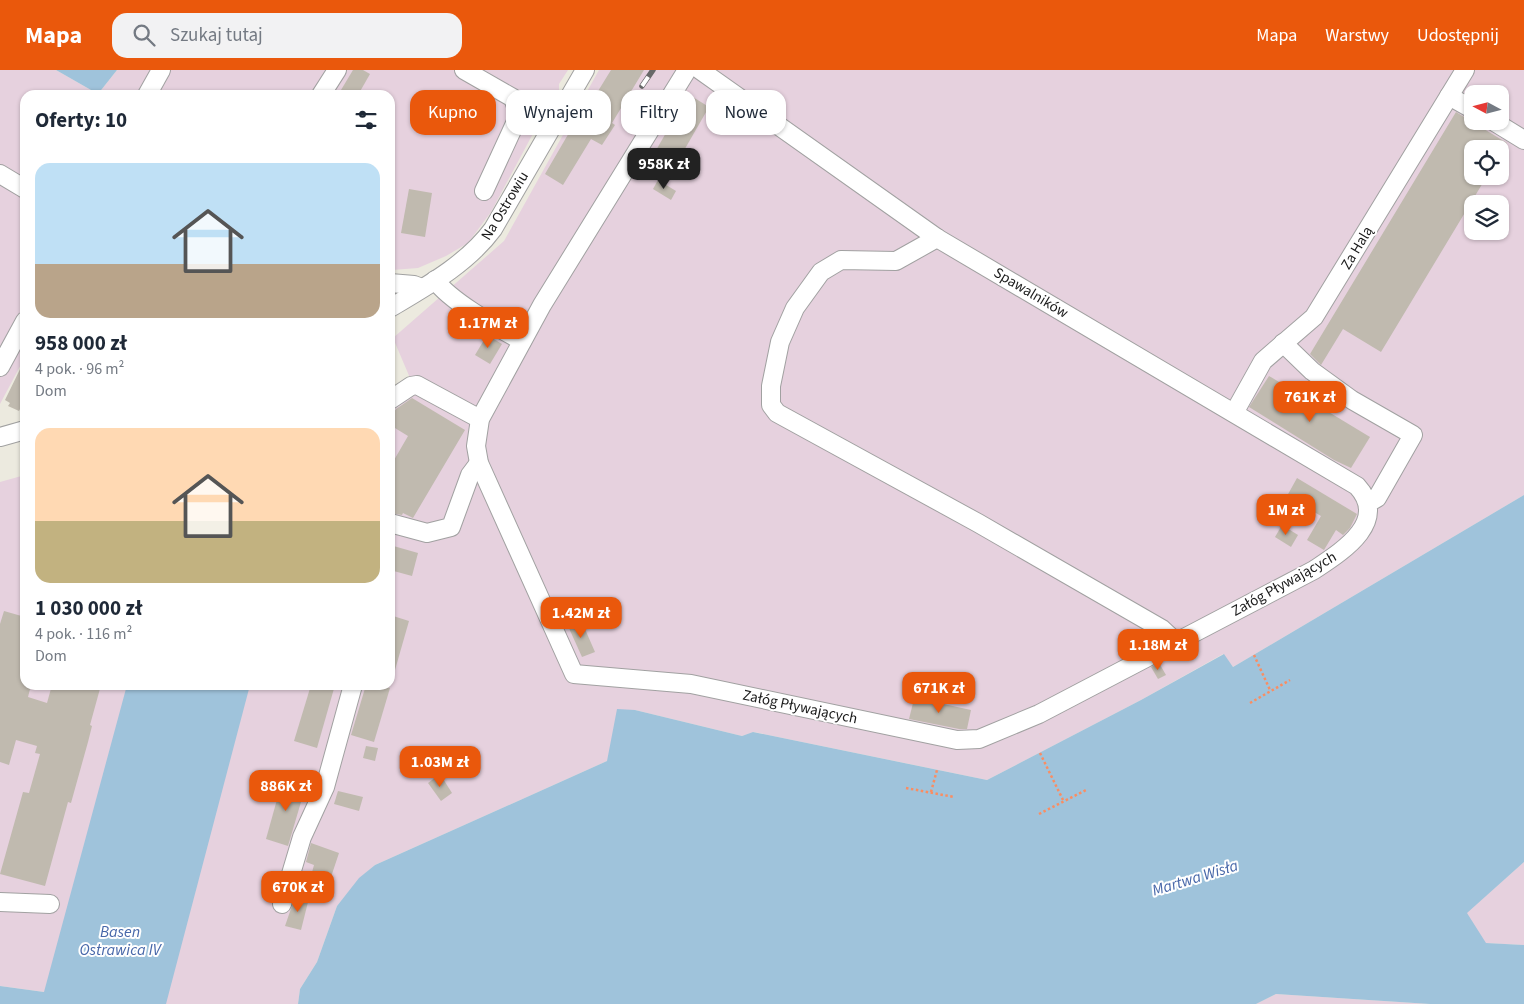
<!DOCTYPE html>
<html lang="pl">
<meta charset="utf-8">
<style>
body{margin:0;font-family:"Source Sans 3",sans-serif;background:#f2f2f3;color:#1f2937;height:100vh;display:flex;flex-direction:column;font-size:19px;white-space:nowrap}
*{box-sizing:border-box;margin:0}
p{font-size:16px;color:#747a83}
.icon{flex:none;width:28px;height:28px;fill:none;stroke:currentColor;stroke-width:2;stroke-linecap:round;stroke-linejoin:round}
.map{position:relative;flex:1;overflow:hidden}
.details{position:absolute;left:20px;top:20px;width:375px;height:600px;display:flex;flex-direction:column;background:#fff;border-radius:15px;box-shadow:0 1px 4px #0004}
.details>*{flex:none}
.hud{position:absolute;left:410px;top:20px;width:475px;height:45px;display:flex;gap:10px}
.needle{width:32px;rotate:277deg}
.tools{position:absolute;left:1464px;top:15px;display:grid;gap:10px}
.tools a{display:grid;place-items:center;width:45px;height:45px;border-radius:10px;background:#fff;box-shadow:0 1px 4px #0004;font-size:25px}
.price{position:absolute;translate:-50% -42px;padding:0 11px;border-radius:10px;background:#ea580c;color:#fff;font-size:16px;line-height:32px;filter:drop-shadow(0 1px 2px #0008)}
.price::after{content:'';position:absolute;left:50%;top:30px;width:15px;height:11px;margin-left:-8px;background:inherit;clip-path:polygon(0 0,100% 0,50% 100%)}
.price.on{background:#222;color:#fff}
ul{padding:0;list-style:none}
li{display:grid;align-content:center;gap:10px;height:265px;padding:0 15px}
li span{display:grid;place-items:center;height:155px;border-radius:15px;color:#555}
li>.icon{margin-inline-start:auto}
span .icon{width:90px;height:90px;fill:#fffc;stroke-width:1}
li b{font-size:21px}
h2{display:flex;justify-content:space-between;align-items:center;height:60px;padding:0 15px;font-size:21px}
.chip{padding:0 18px;border-radius:15px;background:#fff;box-shadow:0 1px 4px #0004;font-size:18px;line-height:45px}
.chip.on{background:#ea580c;color:#fff}
header{display:flex;align-items:center;gap:30px;box-sizing:border-box;height:70px;padding:0 25px;background:#ea580c;color:#fff}
header strong{font-size:24px}
nav{display:flex;gap:28px;margin-inline-start:auto;font-size:18px}
.search{width:350px;height:45px;background:#f2f2f3;display:flex;align-items:center;gap:12px;box-sizing:border-box;padding:0 18px;border-radius:15px;color:#747a83;font-size:19px}
.map>svg:first-child{display:block}
</style>
<header>
<strong>Mapa</strong>
<div class="search"><svg class="icon" aria-label="search" viewBox="0 0 24 24"><circle cx="10" cy="10" r="6"/><path d="M15 15l6 6"/></svg>Szukaj tutaj</div>
<nav><a>Mapa</a><a>Warstwy</a><a>Udostępnij</a></nav>
</header>
<div class="map">
<svg width="1524" height="934" viewBox="0 0 1524 934">
<rect width="100%" height="100%" fill="#eceadf"/>
<g fill="#e6d1de" fill-rule="evenodd">
<polygon points="0,0 56,0 98,24 117,0 568,0 559,14 559,23 550,39 544,43 491,142 468,173 446,186 418,198 392,200 390,199 390,25 25,25 25,287 0,334"/>
<path d="M599,0H1524V425L1233,597L1223,584L1141,630L987,710L754,662L742,666L635,640L607,691L375,795L360,808L337,836L317,892L300,919L298,934H133L0,916V412L25,405V615H390V319L410,308L393,268L504,171ZM1472,24H1500V51H1472ZM1472,79H1500V106H1472ZM1472,134H1500V161H1472Z"/>
<polygon points="1524,792 1524,875 1485,873 1466,843"/>
<polygon points="1276,924 1430,934 1256,934"/>
</g>
<g fill="#9fc3db">
<polygon points="56,0 117,0 98,24"/>
<polygon points="1524,425 1524,792 1467,843 1486,873 1524,875 1524,934 1430,934 1276,924 1256,934 298,934 300,919 317,892 337,836 359,808 375,795 607,691 617,639 635,640 742,666 753,662 987,710 1141,630 1224,584 1233,597"/>
<polygon points="127,615 250,615 166,934 0,934 0,916 44,922"/>
</g>
<g fill="#c0baaf">
<polygon points="353,0 363,0 370,4 358,25 338,25"/>
<polygon points="611,0 644,0 612,53 615,55 602,75 591,69 563,115 545,104 584,37 587,39"/>
<polygon points="688,24 709,37 671,103 650,91"/>
<polygon points="1456,42 1507,73 1504,79 1472,79 1472,106 1487,106 1381,282 1343,259 1321,295 1310,284"/>
<polygon points="658,110 676,121 671,130 653,119"/>
<polygon points="409,119 432,123 425,167 401,163"/>
<polygon points="487,265 502,274 490,294 475,285"/>
<polygon points="25,289 25,329 19,341 8,336 10,333 5,330"/>
<polygon points="1269,306 1370,367 1351,398 1334,390 1249,337"/>
<polygon points="412,328 465,360 413,448 403,443 402,445 390,443 390,397 408,366 390,355 390,348 396,339"/>
<polygon points="1297,408 1357,444 1350,458 1343,465 1336,460 1324,480 1307,470 1321,446 1287,426"/>
<polygon points="1282,455 1298,465 1291,477 1275,467"/>
<polygon points="390,475 418,483 412,506 390,500"/>
<polygon points="4,541 25,547 25,615 31,615 28,627 47,633 52,615 101,615 90,655 92,656 88,672 71,733 68,732 45,816 0,804 23,722 29,723 40,684 35,683 37,676 16,670 9,695 0,692 0,554"/>
<polygon points="390,545 409,551 393,607 390,607"/>
<polygon points="581,550 595,582 582,587 568,556"/>
<polygon points="1159,593 1166,605 1158,609 1151,597"/>
<polygon points="311,615 335,615 317,678 294,671"/>
<polygon points="366,615 380,615 390,618 374,672 351,665"/>
<polygon points="915,625 926,627 925,630 971,640 967,659 959,659 909,649"/>
<polygon points="366,676 378,678 375,691 363,688"/>
<polygon points="440,704 452,723 441,731 428,713"/>
<polygon points="283,708 306,715 288,776 266,769"/>
<polygon points="338,721 363,727 359,741 334,734"/>
<polygon points="311,773 339,783 329,813 311,806 314,795 306,792"/>
<polygon points="296,824 309,828 301,860 285,856"/>
</g>
<g fill="none" stroke-linecap="round" stroke-linejoin="round">
<g stroke="#a1a1a1" stroke-width="20">
<g id="minor">
<polyline points="464,0 513,28 519,45 484,121"/>
<path d="M687,0L542,235L480,349L476,376L479,393L574,604L691,614L957,670L979,669L1039,644L1314,500C1341,482 1390,452 1357,416L937,168L700,0"/>
<polyline points="147,25 161,0"/>
<polyline points="321,25 337,0"/>
<polyline points="1449,26 1472,39"/>
<polyline points="1493,51 1524,70"/>
<polyline points="0,104 25,119"/>
<polyline points="937,168 896,191 841,190 821,202 795,238 780,272 771,316 771,335 777,343 978,453 1162,559 1176,572"/>
<path d="M435,210C451,232 497,257 522,271"/>
<polyline points="390,213 414,215 422,218"/>
<path d="M390,238C427,216 467,194 493,159L585,0"/>
<polyline points="1283,273 1312,301 1352,330 1413,365 1377,428 1368,433"/>
<polyline points="0,297 25,251"/>
<polyline points="390,330 411,316 417,315 480,349"/>
<polyline points="1234,343 1263,291 1314,247 1465,0"/>
<polyline points="0,367 25,360"/>
<polyline points="390,453 427,463 451,457 470,405 479,393"/>
<polyline points="0,832 50,834"/>
<polyline points="282,834 302,767 325,717 353,615"/>
</g>
</g>
<g stroke="#fa8d62" stroke-width="2.5" stroke-dasharray="2.5 2.5" stroke-linecap="butt">
<polyline points="1254,585 1270,620"/>
<polyline points="1250,633 1290,610"/>
<polyline points="1040,683 1063,730"/>
<polyline points="906,718 954,727"/>
<polyline points="931,722 937,700"/>
<polyline points="1039,744 1088,719"/>
</g>
<use href="#minor" stroke="#fff" stroke-width="18"/>
<g stroke="#686868" stroke-width="5.5">
<polyline id="rail" points="642,16 653,0"/>
</g>
<use href="#rail" stroke="#fff" stroke-width="4" stroke-dasharray="11" stroke-linecap="butt"/>
</g>
<g text-anchor="middle" dominant-baseline="central" stroke-width="4" stroke-linejoin="round" paint-order="stroke">
<g font-size="15" fill="#1a1a1a" stroke="#fff">
<text transform="translate(505 136) rotate(-59)">Na Ostrowiu</text>
<text transform="translate(1357 178) rotate(-59)">Za Halą</text>
<text transform="translate(1031 223) rotate(31)">Spawalników</text>
<text transform="translate(1284 514) rotate(-29)">Załóg Pływających</text>
<text transform="translate(800 637) rotate(12)">Załóg Pływających</text>
</g>
<g font-size="16" font-style="italic" fill="#4767a9" stroke="#fff">
<text transform="translate(1195 808) rotate(-17)">Martwa Wisła</text>
<text x="120" y="862">Basen<tspan x="120" dy="18">Ostrawica IV</tspan></text>
</g>
</g>
</svg>
<div class="tools">
<a><svg class="needle" viewBox="-14 -14 28 28"><path d="M0-13l5 13h-10z" fill="#e53935"/><path d="M0 13l5-13h-10z" fill="#747a83"/></svg></a>
<a><svg class="icon" aria-label="locate" viewBox="0 0 24 24"><circle cx="12" cy="12" r="6"/><path d="M12 2v4M12 18v4M2 12h4M18 12h4"/></svg></a>
<a><svg class="icon" aria-label="layers" viewBox="0 0 24 24"><path d="M12 4l9 5-9 5-9-5zM3 14l9 5 9-5"/></svg></a>
</div>
<b class="price on" style="left:664px;top:120px">958K zł</b>
<b class="price" style="left:488px;top:279px">1.17M zł</b>
<b class="price" style="left:1310px;top:353px">761K zł</b>
<b class="price" style="left:1286px;top:466px">1M zł</b>
<b class="price" style="left:581px;top:569px">1.42M zł</b>
<b class="price" style="left:1158px;top:601px">1.18M zł</b>
<b class="price" style="left:939px;top:644px">671K zł</b>
<b class="price" style="left:440px;top:718px">1.03M zł</b>
<b class="price" style="left:286px;top:742px">886K zł</b>
<b class="price" style="left:298px;top:843px">670K zł</b>
<div class="hud">
<a class="chip on">Kupno</a>
<a class="chip">Wynajem</a>
<a class="chip">Filtry</a>
<a class="chip">Nowe</a>
</div>
<section class="details">
<h2>Oferty: 10<svg class="icon" aria-label="filters" viewBox="0 0 24 24"><path d="M4 7h16M4 17h16"/><circle cx="9" cy="7" r="2"/><circle cx="15" cy="17" r="2"/></svg></h2>
<ul>
<li><span style="background:linear-gradient(#bfe0f5 65%,#b9a48a 0)"><svg class="icon" aria-label="home" viewBox="0 0 24 24"><path d="M3 11l9-7 9 7M6 9v11h12V9"/></svg></span><div><b>958 000 zł</b><p>4 pok. · 96 m²</p><p>Dom</p></div></li>
<li><span style="background:linear-gradient(#ffd9b3 60%,#c2b280 0)"><svg class="icon" aria-label="home" viewBox="0 0 24 24"><path d="M3 11l9-7 9 7M6 9v11h12V9"/></svg></span><div><b>1 030 000 zł</b><p>4 pok. · 116 m²</p><p>Dom</p></div></li>
</ul>
</section>
</div>
